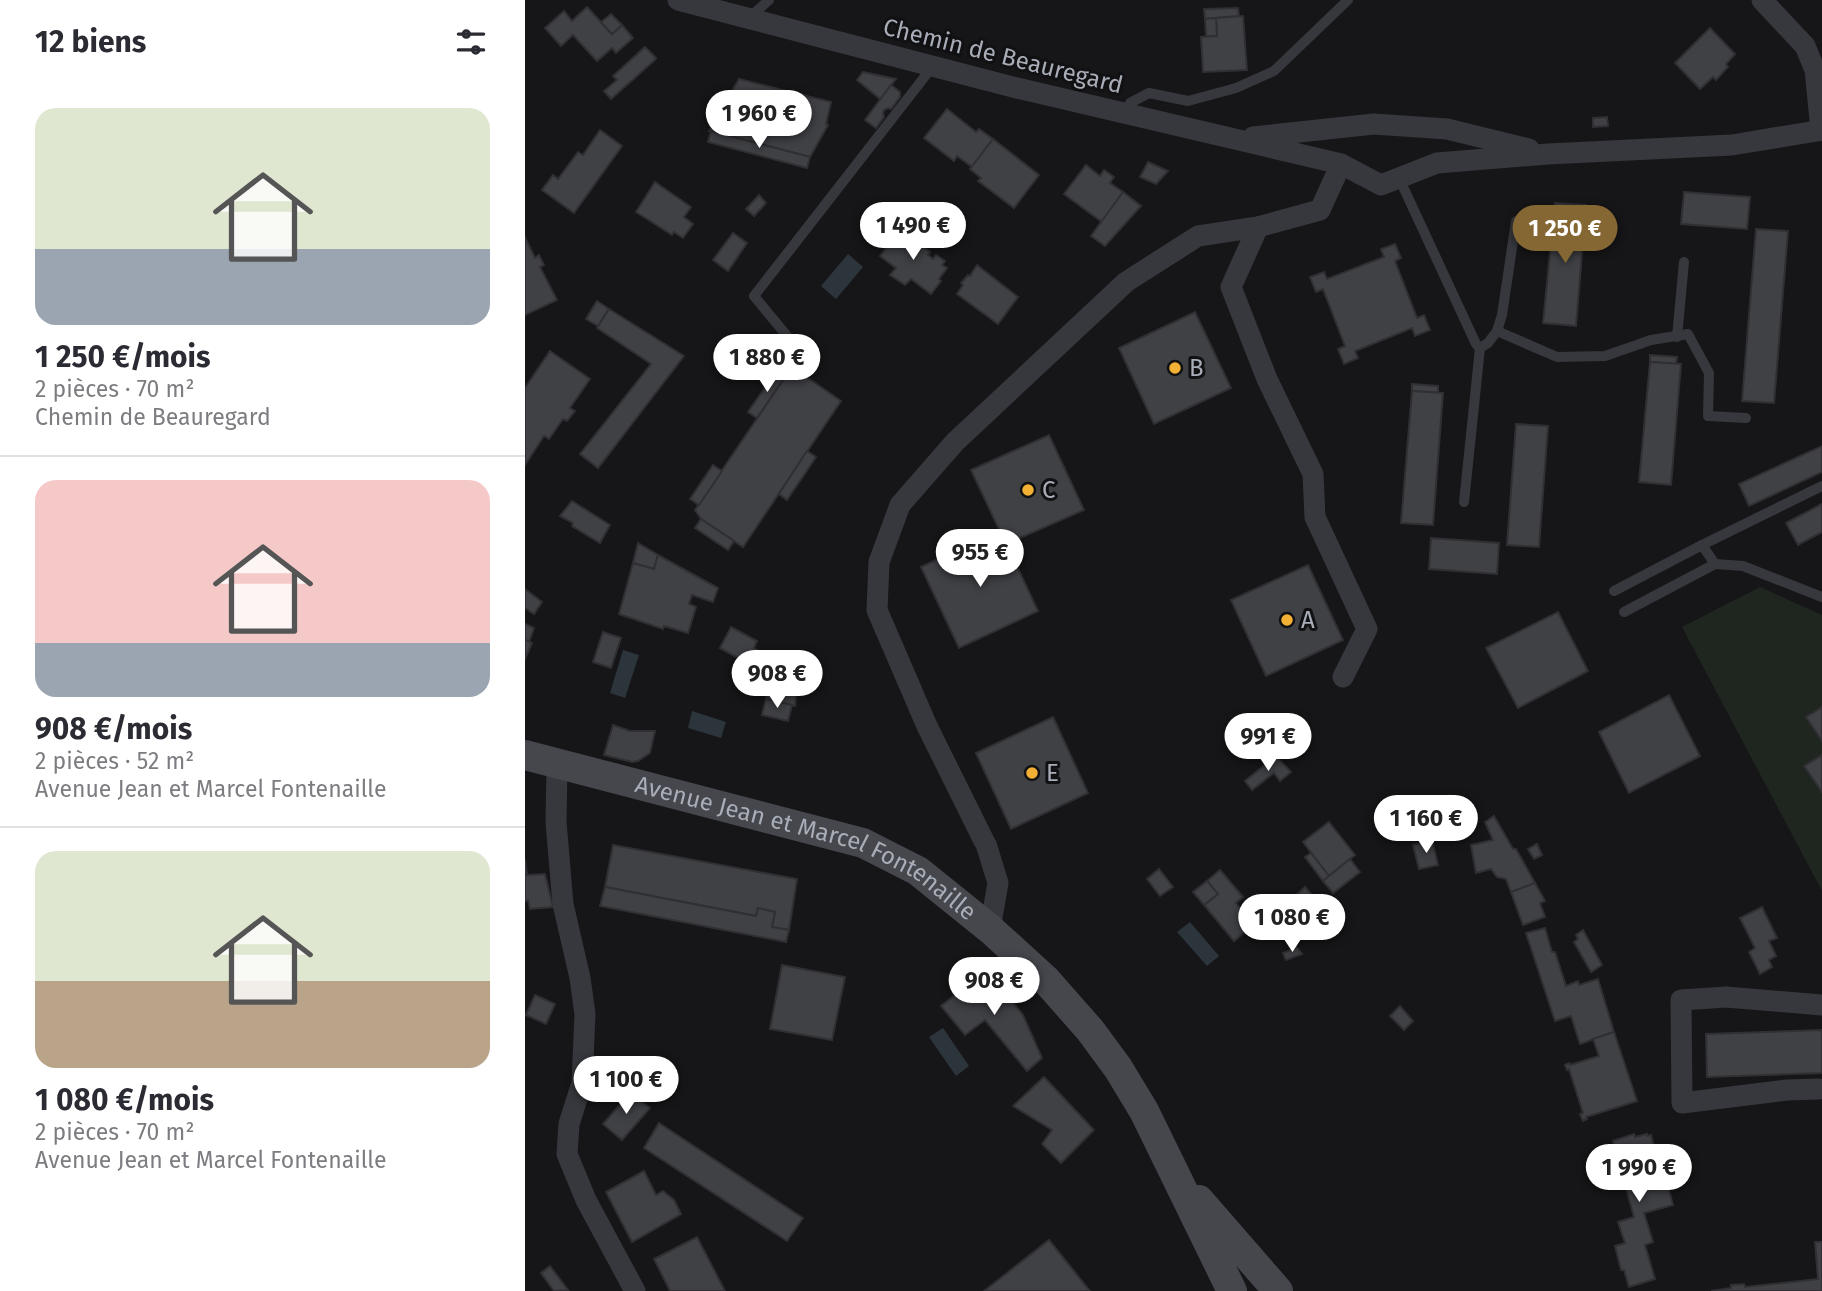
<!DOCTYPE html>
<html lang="fr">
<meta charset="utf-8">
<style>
body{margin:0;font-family:"Fira Sans",sans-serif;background:#f7f7f7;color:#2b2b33;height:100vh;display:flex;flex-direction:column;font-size:26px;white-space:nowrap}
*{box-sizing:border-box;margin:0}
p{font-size:23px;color:#7c7c81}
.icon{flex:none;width:38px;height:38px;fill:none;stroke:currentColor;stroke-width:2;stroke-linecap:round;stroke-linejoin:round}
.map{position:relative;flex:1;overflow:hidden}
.side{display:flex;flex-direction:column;background:#fff;width:525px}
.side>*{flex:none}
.price{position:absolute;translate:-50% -60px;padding:0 16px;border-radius:24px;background:#fff;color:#222;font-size:23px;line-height:46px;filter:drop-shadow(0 2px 4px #0008)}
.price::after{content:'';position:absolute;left:50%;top:42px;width:21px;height:16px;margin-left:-10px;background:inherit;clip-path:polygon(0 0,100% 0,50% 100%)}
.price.selected{background:#856733;color:#fff}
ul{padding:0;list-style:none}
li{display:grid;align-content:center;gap:14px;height:371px;padding:0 35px}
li+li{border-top:2px solid #e1e1e2}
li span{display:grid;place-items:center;height:217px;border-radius:21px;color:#555}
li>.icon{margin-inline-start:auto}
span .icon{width:126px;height:126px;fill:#fffc;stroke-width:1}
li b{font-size:30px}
h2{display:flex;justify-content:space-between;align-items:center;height:84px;padding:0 35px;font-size:30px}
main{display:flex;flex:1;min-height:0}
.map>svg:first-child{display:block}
</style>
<main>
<section class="side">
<h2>12 biens<svg class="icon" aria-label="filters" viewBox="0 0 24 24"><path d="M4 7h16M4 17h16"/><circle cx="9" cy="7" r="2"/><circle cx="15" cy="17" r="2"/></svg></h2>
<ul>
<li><span style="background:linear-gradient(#dfe7d0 65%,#9aa5b1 0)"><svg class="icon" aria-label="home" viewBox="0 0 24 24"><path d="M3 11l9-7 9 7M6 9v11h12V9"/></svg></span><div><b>1 250 €/mois</b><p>2 pièces · 70 m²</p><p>Chemin de Beauregard</p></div></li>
<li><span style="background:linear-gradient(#f6c9c9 75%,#9aa5b1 0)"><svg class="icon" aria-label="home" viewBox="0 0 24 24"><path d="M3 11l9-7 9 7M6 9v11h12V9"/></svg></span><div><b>908 €/mois</b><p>2 pièces · 52 m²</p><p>Avenue Jean et Marcel Fontenaille</p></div></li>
<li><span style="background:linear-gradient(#dfe7d0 60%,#b9a48a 0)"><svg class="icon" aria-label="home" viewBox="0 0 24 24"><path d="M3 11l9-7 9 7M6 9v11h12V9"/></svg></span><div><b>1 080 €/mois</b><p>2 pièces · 70 m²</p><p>Avenue Jean et Marcel Fontenaille</p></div></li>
</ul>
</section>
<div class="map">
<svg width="1297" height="1291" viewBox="0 0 1297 1291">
<rect width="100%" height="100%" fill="#161618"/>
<polygon fill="#1e261f" points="1235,587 1297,615 1297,707 1282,717 1297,741 1297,755 1280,766 1297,792 1297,891 1157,627"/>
<g fill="#2c353c">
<polygon points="323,254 338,267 311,299 296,286"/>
<polygon points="98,650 114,655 100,698 85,693"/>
<polygon points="167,711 201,722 196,738 163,728"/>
<polygon points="925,794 931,812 897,823 891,805"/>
<polygon points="665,922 694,956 682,966 652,932"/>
<polygon points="418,1028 444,1066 431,1076 404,1037"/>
</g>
<g fill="#404145" stroke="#303034" stroke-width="2">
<polygon points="62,7 87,34 97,25 108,38 91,53 87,48 72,61 48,35 36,46 20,28 39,11 47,21"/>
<polygon points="713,8 714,16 680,19 679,9"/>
<polygon points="86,14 97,25 87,34 76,22"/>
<polygon points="718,16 722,70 678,72 676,37 692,36 691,18"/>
<polygon points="691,18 692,36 681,36 680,19"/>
<polygon points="1185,28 1210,54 1201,64 1203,67 1191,80 1188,77 1175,89 1150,63"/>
<polygon points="120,47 131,58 130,60 86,99 79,91 92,80 88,76"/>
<polygon points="338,72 371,79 355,99 332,80"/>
<polygon points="214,79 306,102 301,124 303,125 285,157 184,131"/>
<polygon points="366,85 375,92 375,97 366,109 363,108 359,110 358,113 359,117 351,128 340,120"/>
<polygon points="422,109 451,132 454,129 468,139 447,167 432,156 429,161 399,138"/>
<polygon points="1082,117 1083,126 1068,127 1068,118"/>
<polygon points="75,130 97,146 49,213 17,190 28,175 33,179 53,152 58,155"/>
<polygon points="186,131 285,157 282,168 183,142"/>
<polygon points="468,139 514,175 489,208 453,181 456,178 445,169"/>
<polygon points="623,162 643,171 631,184 615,177"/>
<polygon points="561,165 575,176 579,170 589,177 585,183 598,192 577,222 539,194"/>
<polygon points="130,182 166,207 159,217 168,224 158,238 149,232 147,235 111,212"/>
<polygon points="598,192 616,206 580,246 566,236"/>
<polygon points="1159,192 1225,197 1222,229 1156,224"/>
<polygon points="234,195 241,203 229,216 221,209"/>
<polygon points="1030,203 1061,205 1051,326 1018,323"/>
<polygon points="375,229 405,252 403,255 408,259 411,255 420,261 417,265 422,268 414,279 416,281 406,294 386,279 380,285 365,275 371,268 355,256"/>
<polygon points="1231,229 1263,231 1249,403 1217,401"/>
<polygon points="208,233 222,243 203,271 188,260"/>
<polygon points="0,237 10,258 14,255 19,265 15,267 32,300 0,315"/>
<polygon points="870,244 876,258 870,261 892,318 899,315 905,330 890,336 887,328 830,351 833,358 819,364 813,349 820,346 798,289 791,292 785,277 799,272 802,279 859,257 856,249"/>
<polygon points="452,265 493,297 473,324 432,294 438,285 436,283 443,275 445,276"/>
<polygon points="72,301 84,309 73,326 61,319"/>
<polygon points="84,309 159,356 73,468 55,454 126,364 72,328"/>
<polygon points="670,312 706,388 629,424 594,348"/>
<polygon points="25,351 65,379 45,408 50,411 42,421 38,419 24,439 19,436 0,465 0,388"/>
<polygon points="1125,355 1152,357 1151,364 1125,362"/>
<polygon points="1125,362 1156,364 1146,485 1114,482"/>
<polygon points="267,367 316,401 218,547 176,519 170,510"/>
<polygon points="253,369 261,375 232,418 223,412"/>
<polygon points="887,384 913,386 913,393 887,391"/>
<polygon points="887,391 918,393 908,525 876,523"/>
<polygon points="991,424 1023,426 1014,547 982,545"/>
<polygon points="524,435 559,510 481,544 446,470"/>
<polygon points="1297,446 1297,472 1224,506 1214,484"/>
<polygon points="282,451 291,457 262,500 254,494"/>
<polygon points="188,465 197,471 174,505 165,499"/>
<polygon points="47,501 85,525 75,543 47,526 48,523 35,516"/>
<polygon points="1297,504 1297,532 1273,545 1261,523"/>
<polygon points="176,519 209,541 203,550 170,528"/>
<polygon points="475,530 513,611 434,648 396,567"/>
<polygon points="906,538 974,543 972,574 904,569"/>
<polygon points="113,543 133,555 129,569 108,563"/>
<polygon points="133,555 193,588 188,602 167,595 164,604 171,607 163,633 139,626 138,629 94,614 108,563 129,569"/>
<polygon points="783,565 818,640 741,676 706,600"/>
<polygon points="0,589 17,602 9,614 0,608"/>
<polygon points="1033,612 1063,671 993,708 961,648"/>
<polygon points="0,624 9,628 4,642 0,640"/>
<polygon points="206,627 232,641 229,648 252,661 251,663 258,667 265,674 272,688 270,706 241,699 246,676 195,648"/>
<polygon points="78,632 96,638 86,668 68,662"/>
<polygon points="0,640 7,643 0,659"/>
<polygon points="1144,695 1175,756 1104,793 1074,732"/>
<polygon points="241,699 267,705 263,721 237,715"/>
<polygon points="1297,707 1297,741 1281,717"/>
<polygon points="528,717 563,793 486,829 451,753"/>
<polygon points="88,725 105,731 130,731 125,753 113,761 107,762 79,755"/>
<polygon points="1297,755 1297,792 1279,766"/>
<polygon points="751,756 766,772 755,781 749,773 727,790 720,781"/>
<polygon points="969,816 988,849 991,849 1010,883 986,892 981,879 972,877 966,869 951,873 946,845 968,840 960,822"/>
<polygon points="804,822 830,855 804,876 778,842"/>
<polygon points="907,840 913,865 894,869 888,845"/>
<polygon points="1012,844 1017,855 1009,859 1003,849"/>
<polygon points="88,845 272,879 264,930 247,927 250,912 233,908 231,916 80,887"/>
<polygon points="786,853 804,876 798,881 780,857"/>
<polygon points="0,859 2,875 20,874 28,907 5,909 3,900 0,901"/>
<polygon points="825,859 835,872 808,893 798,881"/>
<polygon points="634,869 648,887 635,896 622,879"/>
<polygon points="695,870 718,897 711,903 728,925 709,941 679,905 693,894 682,881"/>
<polygon points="682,881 693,894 679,905 668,892"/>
<polygon points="1010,883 1020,901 1015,903 1020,917 998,925 986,892"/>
<polygon points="80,887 231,916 233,908 250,912 247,927 264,930 261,942 75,906"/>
<polygon points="780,887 815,927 804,937 769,897"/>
<polygon points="1237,907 1252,938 1244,941 1251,956 1244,960 1247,967 1235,974 1224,952 1230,948 1215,918"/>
<polygon points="1020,928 1027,952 1030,952 1041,986 1053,981 1054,985 1073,979 1089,1032 1055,1044 1046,1016 1030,1021 1001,933"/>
<polygon points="1058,930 1077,965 1066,972 1049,942 1053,939 1051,935"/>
<polygon points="772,947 777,954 761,960 758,953"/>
<polygon points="257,965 320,977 307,1040 245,1029"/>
<polygon points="462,970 498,1015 517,1058 502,1071 460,1020 440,1035 416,1006"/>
<polygon points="10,995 30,1004 21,1024 1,1015"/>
<polygon points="875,1006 888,1021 879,1030 865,1016"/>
<polygon points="1297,1030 1297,1073 1182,1077 1181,1034"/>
<polygon points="1089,1032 1112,1101 1061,1117 1062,1119 1058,1121 1055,1114 1058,1113 1044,1069 1042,1070 1040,1065 1044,1063 1045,1065 1074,1056 1068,1039"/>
<polygon points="519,1077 569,1130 536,1163 517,1144 527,1130 488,1106"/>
<polygon points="105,1093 125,1108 97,1140 78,1124"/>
<polygon points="134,1123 278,1218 262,1241 119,1148"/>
<polygon points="1109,1134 1110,1137 1122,1134 1122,1136 1126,1135 1131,1154 1129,1155 1136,1181 1141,1179 1148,1205 1119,1213 1128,1242 1120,1245 1130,1279 1104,1287 1099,1270 1096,1270 1090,1246 1100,1243 1093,1222 1109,1217 1088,1141"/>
<polygon points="119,1171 131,1195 138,1191 149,1200 156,1214 107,1242 81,1192"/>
<polygon points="172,1237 200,1291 145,1291 129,1259"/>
<polygon points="524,1240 565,1291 459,1291"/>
<polygon points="1290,1242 1297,1242 1297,1291 1186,1291 1206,1288 1206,1285 1219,1284 1220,1287 1293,1279"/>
<polygon points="25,1266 43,1290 29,1291 16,1273"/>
</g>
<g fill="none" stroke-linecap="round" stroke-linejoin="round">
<g stroke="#37383d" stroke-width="10">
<polyline points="224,18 244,0"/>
<polyline points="601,114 605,103 624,93 663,101 711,88 749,71 823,0"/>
<polyline points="874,178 951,344 955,348 963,343 972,331 977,315 991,221"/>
<polyline points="972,331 1032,357 1080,356 1126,340 1163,334 1184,373 1183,416 1221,418"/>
<polyline points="262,336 229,296 408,66"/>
<polyline points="1152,337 1159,262"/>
<polyline points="939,502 955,348"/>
<polyline points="1177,545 1297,486"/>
<polyline points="1089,591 1177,545 1190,564 1218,566 1297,597"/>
<polyline points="1099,612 1190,564"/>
</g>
<g stroke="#37383d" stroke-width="21">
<polyline points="153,0 492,88 816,164 856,185 912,163 1023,154 1207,145 1297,130"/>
<polyline points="1237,0 1280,46 1290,70 1296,130"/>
<polyline points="728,137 849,124 922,129 1004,149"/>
<polyline points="733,227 706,287 742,379 788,474 790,517 842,629 818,677"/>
<polyline points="32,764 31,822 38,904 55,978 60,1014 57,1083 44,1124 42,1154 61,1200 110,1291"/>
<polyline points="459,841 402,726 352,610 354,562 375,505 430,442 601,282 673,236 733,227 795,210 816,164"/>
<polyline points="461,844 473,883 465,929"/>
<polyline points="1294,1089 1262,1090 1157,1103 1156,1000 1201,997 1297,1005"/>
</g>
<g stroke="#45474d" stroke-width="30">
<path id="s1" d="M0,755L338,843L393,871L465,929L520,979L565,1030L593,1068L619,1111L707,1291"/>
<polyline points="674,1200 753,1291"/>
</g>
</g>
<g fill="#f2b134" stroke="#111113" stroke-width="2.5">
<circle cx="650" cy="368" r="7"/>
<circle cx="503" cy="490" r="7"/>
<circle cx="762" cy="620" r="7"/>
<circle cx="507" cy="773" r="7"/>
</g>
<g text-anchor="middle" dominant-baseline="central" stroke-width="6" stroke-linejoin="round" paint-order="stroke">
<g font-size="24" fill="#a8adb8" stroke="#111113">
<text transform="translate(478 56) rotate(14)">Chemin de Beauregard</text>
<text stroke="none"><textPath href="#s1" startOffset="298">Avenue Jean et Marcel Fontenaille</textPath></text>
</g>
<g font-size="24" fill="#a8adb8" stroke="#111113" text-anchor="start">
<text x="664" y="368">B</text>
<text x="517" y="490">C</text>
<text x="776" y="620">A</text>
<text x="521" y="773">E</text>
</g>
</g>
</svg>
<b class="price" style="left:234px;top:150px">1 960 €</b>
<b class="price" style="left:388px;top:262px">1 490 €</b>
<b class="price selected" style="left:1040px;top:265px">1 250 €</b>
<b class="price" style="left:242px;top:394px">1 880 €</b>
<b class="price" style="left:455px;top:589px">955 €</b>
<b class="price" style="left:252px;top:710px">908 €</b>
<b class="price" style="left:743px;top:773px">991 €</b>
<b class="price" style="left:901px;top:855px">1 160 €</b>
<b class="price" style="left:767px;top:954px">1 080 €</b>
<b class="price" style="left:469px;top:1017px">908 €</b>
<b class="price" style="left:101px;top:1116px">1 100 €</b>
<b class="price" style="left:1114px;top:1204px">1 990 €</b>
</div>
</main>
